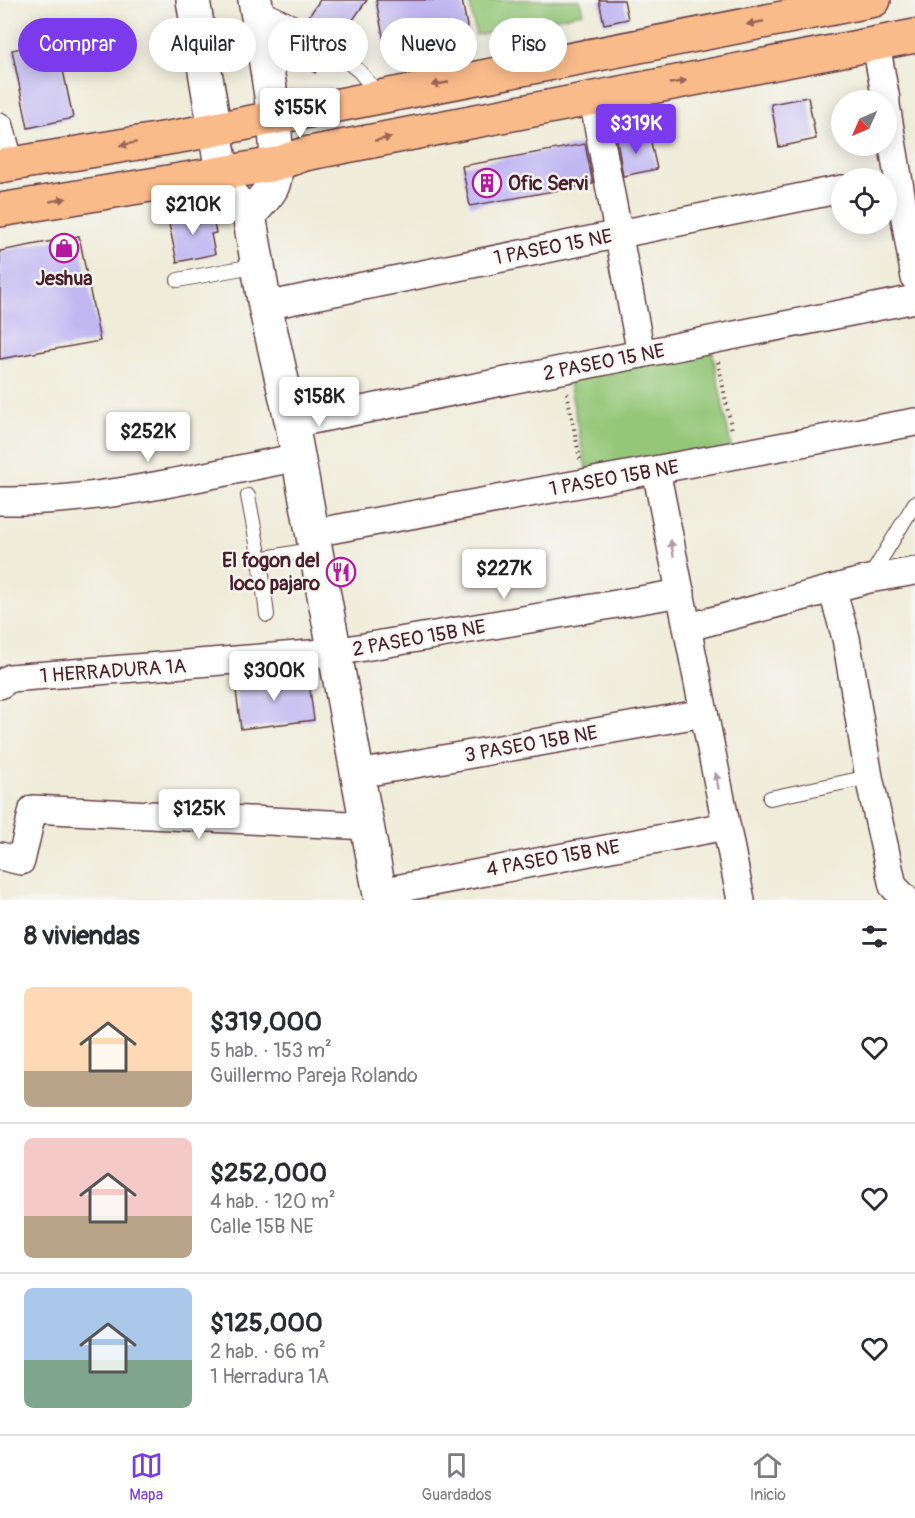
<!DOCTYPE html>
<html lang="es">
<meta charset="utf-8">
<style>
body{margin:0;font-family:Pangolin,sans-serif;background:#f2f2f3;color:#2b2b33;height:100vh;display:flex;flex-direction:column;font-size:22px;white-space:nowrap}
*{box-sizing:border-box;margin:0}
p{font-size:20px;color:#7c7c81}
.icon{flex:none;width:33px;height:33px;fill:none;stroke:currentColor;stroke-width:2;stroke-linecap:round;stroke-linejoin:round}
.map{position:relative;height:900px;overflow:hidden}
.details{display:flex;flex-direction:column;background:#fff;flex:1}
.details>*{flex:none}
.guide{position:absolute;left:18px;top:18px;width:600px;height:54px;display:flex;gap:12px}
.needle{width:39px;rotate:225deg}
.tools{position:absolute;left:831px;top:90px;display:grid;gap:12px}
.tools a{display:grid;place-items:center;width:66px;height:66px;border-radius:50%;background:#fff;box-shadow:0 3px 15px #0003;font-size:30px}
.price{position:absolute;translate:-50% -51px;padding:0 14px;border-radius:6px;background:#fff;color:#222;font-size:20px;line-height:39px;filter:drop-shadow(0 2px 3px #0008)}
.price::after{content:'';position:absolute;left:50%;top:36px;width:18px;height:14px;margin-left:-9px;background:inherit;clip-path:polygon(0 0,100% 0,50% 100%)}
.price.on{background:#7c3aed;color:#fff}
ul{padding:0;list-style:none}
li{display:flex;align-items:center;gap:18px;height:150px;padding:0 24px}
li+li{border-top:2px solid #e1e1e2}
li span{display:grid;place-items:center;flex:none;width:168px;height:120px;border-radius:9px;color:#555}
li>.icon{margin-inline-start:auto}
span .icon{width:72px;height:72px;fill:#fffc;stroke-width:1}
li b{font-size:26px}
h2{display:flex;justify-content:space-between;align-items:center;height:72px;padding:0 24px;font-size:26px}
.chip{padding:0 21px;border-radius:27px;background:#fff;box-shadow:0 3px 15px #0003;font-size:21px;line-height:54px}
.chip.on{background:#7c3aed;color:#fff}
.tabs{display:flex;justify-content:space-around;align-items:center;height:84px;border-top:2px solid #e1e1e2;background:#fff;font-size:16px;color:#7c7c81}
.tabs a{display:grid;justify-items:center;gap:3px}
.tabs .on{color:#7c3aed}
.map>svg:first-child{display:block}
</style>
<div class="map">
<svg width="915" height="900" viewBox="0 0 915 900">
<rect width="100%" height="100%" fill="#f6f6f2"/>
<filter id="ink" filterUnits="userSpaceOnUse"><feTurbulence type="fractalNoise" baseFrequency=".0167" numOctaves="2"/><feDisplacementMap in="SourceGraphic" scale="12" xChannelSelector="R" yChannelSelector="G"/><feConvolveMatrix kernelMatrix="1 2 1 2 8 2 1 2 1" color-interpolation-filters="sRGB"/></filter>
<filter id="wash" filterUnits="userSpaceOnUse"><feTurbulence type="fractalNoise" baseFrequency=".008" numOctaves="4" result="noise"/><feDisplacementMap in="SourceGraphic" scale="24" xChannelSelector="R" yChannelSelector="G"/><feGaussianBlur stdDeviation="1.35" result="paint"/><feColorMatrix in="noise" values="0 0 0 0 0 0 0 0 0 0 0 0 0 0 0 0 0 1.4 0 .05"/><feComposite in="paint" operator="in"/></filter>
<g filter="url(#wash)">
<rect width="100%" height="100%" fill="#efecd9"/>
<g fill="#94c778" stroke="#6f7352" stroke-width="1.5">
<polygon points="469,0 580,0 583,13 476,35"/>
<polygon points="711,345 732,452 588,478 567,372"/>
</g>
<g id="blocks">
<g fill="#c1b8f2">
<polygon points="320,0 367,0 337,42 329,40 325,44 323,52 327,56 315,73 284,51 297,33 303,35 310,30 311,25 307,19"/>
<polygon points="376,0 462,0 471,47 388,62"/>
<polygon points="599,0 624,0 628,19 604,24"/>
<polygon points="57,41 73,118 28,128 12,50"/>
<polygon points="808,97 816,139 779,147 771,104"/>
<polygon points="649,134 657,169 623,176 617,140"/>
<polygon points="585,144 593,184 470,206 462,166"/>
<polygon points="211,210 216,233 211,234 215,254 177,262 168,219"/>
<polygon points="79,236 100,341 0,359 0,251"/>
<polygon points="308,674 314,720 241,729 235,683"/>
</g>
</g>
</g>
<g filter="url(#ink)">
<use href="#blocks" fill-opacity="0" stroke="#633e45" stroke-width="1.5"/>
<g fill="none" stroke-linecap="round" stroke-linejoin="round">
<g stroke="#633e45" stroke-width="16">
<g id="service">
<polyline points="258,6 302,26"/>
<polyline points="332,49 359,71 379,95"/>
<polyline points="178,280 258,265"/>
<polyline points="248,496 260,559"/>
<polyline points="869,579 915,503"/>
<polyline points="267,615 260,559 316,549"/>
<polyline points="770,798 869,777"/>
</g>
</g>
<g stroke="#633e45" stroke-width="30">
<g id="minor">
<polyline points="876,44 886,100"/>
<polyline points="593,99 641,354"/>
<polyline points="886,105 915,278"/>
<polyline points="0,127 10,164"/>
<polyline points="265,306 842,189"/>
<polyline points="292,424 915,299"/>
<polyline points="656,470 741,900"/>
<path d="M0,501C100,503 201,476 299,457"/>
<polyline points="313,533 915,422"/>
<polyline points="832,589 846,638 869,777 893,886 907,900"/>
<polyline points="689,627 869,579 915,571"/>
<polyline points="0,685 10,678 335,652 681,593"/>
<polyline points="358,774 704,713"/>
<polyline points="0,856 21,861 33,809 368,826"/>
<polyline points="380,892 726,826"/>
</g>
</g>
<g stroke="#633e45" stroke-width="36">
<g id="tertiary">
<path d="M193,0L222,172L229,194L249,215C256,206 267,197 272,187C286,160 261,34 255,0"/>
<polyline points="249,215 265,306 292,424 381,900"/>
</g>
</g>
<g stroke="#633e45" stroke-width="36">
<g id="primary">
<polyline points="0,166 186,135 874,0"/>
<polyline points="0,210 276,164 305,154 915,36"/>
</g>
</g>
<g stroke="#633e45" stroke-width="4" stroke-dasharray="1.5 4.5" stroke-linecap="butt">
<polyline points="718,362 732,431"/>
<polyline points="567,393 580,459"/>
</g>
<use href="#service" stroke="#fff" stroke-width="14"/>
<use href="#minor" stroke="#fff" stroke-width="27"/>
<use href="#tertiary" stroke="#fff" stroke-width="33"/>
<use href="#primary" stroke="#fabb8b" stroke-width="33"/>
</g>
<defs><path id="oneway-solid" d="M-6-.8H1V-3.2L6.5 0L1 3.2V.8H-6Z" transform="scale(1.5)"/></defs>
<g fill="#996556">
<use href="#oneway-solid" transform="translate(755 23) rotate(169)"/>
<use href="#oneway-solid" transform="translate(678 82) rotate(-11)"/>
<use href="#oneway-solid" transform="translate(440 84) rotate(169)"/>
<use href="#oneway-solid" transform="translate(383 139) rotate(-11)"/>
<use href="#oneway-solid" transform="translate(128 144) rotate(170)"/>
<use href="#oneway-solid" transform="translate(58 200) rotate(-10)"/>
</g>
<g fill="#ae9aa0">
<use href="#oneway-solid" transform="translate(672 548) rotate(-101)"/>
<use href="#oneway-solid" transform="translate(717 781) rotate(-101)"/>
</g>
</g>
<defs>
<g id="building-ring" transform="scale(1.5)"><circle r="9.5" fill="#f6f6f2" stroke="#b5179e" stroke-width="1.5"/><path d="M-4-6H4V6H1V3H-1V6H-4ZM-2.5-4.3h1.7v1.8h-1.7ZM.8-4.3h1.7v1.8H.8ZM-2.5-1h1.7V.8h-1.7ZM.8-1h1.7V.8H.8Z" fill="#b5179e"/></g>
<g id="shop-ring" transform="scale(1.5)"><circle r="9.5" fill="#f6f6f2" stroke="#b5179e" stroke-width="1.5"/><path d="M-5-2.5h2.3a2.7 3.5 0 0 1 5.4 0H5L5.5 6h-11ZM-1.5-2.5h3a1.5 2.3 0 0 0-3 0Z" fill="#b5179e"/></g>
<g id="restaurant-ring" transform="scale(1.5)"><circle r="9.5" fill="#f6f6f2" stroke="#b5179e" stroke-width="1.5"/><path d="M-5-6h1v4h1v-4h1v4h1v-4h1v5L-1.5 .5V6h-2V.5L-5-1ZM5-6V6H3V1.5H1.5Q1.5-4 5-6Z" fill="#b5179e"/></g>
</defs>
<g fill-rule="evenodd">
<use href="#building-ring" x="487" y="183"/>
<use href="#shop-ring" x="64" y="248"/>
<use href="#restaurant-ring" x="341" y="572"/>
</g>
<g text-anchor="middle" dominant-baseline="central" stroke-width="4.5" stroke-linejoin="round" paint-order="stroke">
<g font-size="20" font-weight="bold" fill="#4a1f2b" stroke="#f6f6f2" text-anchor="start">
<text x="508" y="183">Ofic Servi</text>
<text x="64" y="278" text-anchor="middle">Jeshua</text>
<text x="320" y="560" text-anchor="end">El fogon del<tspan x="320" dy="23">loco pajaro</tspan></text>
</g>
<g font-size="20" fill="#4a1f2b" stroke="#f6f6f2">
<text transform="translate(553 247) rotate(-11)">1 PASEO 15 NE</text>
<text transform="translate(604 362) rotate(-11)">2 PASEO 15 NE</text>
<text transform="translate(614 478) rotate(-10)">1 PASEO 15B NE</text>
<text transform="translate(419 638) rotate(-10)">2 PASEO 15B NE</text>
<text transform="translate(113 671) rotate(-4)">1 HERRADURA 1A</text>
<text transform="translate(531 744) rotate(-10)">3 PASEO 15B NE</text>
<text transform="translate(553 858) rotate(-10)">4 PASEO 15B NE</text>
</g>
</g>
</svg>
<div class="tools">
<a><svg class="needle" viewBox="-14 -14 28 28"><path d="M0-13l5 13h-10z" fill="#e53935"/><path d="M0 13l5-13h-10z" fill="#7c7c81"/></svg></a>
<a><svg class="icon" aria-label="locate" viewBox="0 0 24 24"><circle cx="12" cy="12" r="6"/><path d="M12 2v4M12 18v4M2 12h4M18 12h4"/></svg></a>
</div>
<b class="price" style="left:300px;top:139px">$155K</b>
<b class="price on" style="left:636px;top:155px">$319K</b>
<b class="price" style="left:193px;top:236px">$210K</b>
<b class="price" style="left:319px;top:428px">$158K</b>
<b class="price" style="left:148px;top:463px">$252K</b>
<b class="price" style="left:504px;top:600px">$227K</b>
<b class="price" style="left:274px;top:702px">$300K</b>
<b class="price" style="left:199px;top:840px">$125K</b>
<div class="guide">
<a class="chip on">Comprar</a>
<a class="chip">Alquilar</a>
<a class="chip">Filtros</a>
<a class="chip">Nuevo</a>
<a class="chip">Piso</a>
</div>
</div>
<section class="details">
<h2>8 viviendas<svg class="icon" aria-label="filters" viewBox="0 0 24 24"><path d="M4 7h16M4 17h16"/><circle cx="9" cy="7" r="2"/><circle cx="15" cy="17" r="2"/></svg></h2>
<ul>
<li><span style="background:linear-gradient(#ffd9b3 70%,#b9a48a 0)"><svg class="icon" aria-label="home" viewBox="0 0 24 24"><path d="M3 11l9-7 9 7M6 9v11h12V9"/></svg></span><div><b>$319,000</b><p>5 hab. · 153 m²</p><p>Guillermo Pareja Rolando</p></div><svg class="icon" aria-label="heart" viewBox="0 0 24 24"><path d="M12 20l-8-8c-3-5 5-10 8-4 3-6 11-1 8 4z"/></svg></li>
<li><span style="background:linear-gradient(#f6c9c9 65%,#b9a48a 0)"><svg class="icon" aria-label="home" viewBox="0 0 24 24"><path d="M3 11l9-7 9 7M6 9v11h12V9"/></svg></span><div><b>$252,000</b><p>4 hab. · 120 m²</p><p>Calle 15B NE</p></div><svg class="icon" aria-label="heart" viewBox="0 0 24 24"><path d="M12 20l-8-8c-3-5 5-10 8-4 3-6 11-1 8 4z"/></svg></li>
<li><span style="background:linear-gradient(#a9c7e8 60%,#7fa58c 0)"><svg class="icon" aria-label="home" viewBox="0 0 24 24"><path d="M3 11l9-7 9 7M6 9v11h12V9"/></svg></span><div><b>$125,000</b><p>2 hab. · 66 m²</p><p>1 Herradura 1A</p></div><svg class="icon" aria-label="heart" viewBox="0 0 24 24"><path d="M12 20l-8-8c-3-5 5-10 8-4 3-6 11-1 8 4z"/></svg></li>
</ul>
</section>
<nav class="tabs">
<a class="on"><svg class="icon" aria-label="map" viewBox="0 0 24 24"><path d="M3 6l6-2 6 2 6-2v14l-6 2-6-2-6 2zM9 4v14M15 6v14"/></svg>Mapa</a>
<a><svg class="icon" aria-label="saved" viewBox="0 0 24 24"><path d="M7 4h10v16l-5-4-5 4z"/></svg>Guardados</a>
<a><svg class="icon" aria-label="home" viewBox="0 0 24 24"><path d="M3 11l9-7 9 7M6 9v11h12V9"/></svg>Inicio</a>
</nav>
